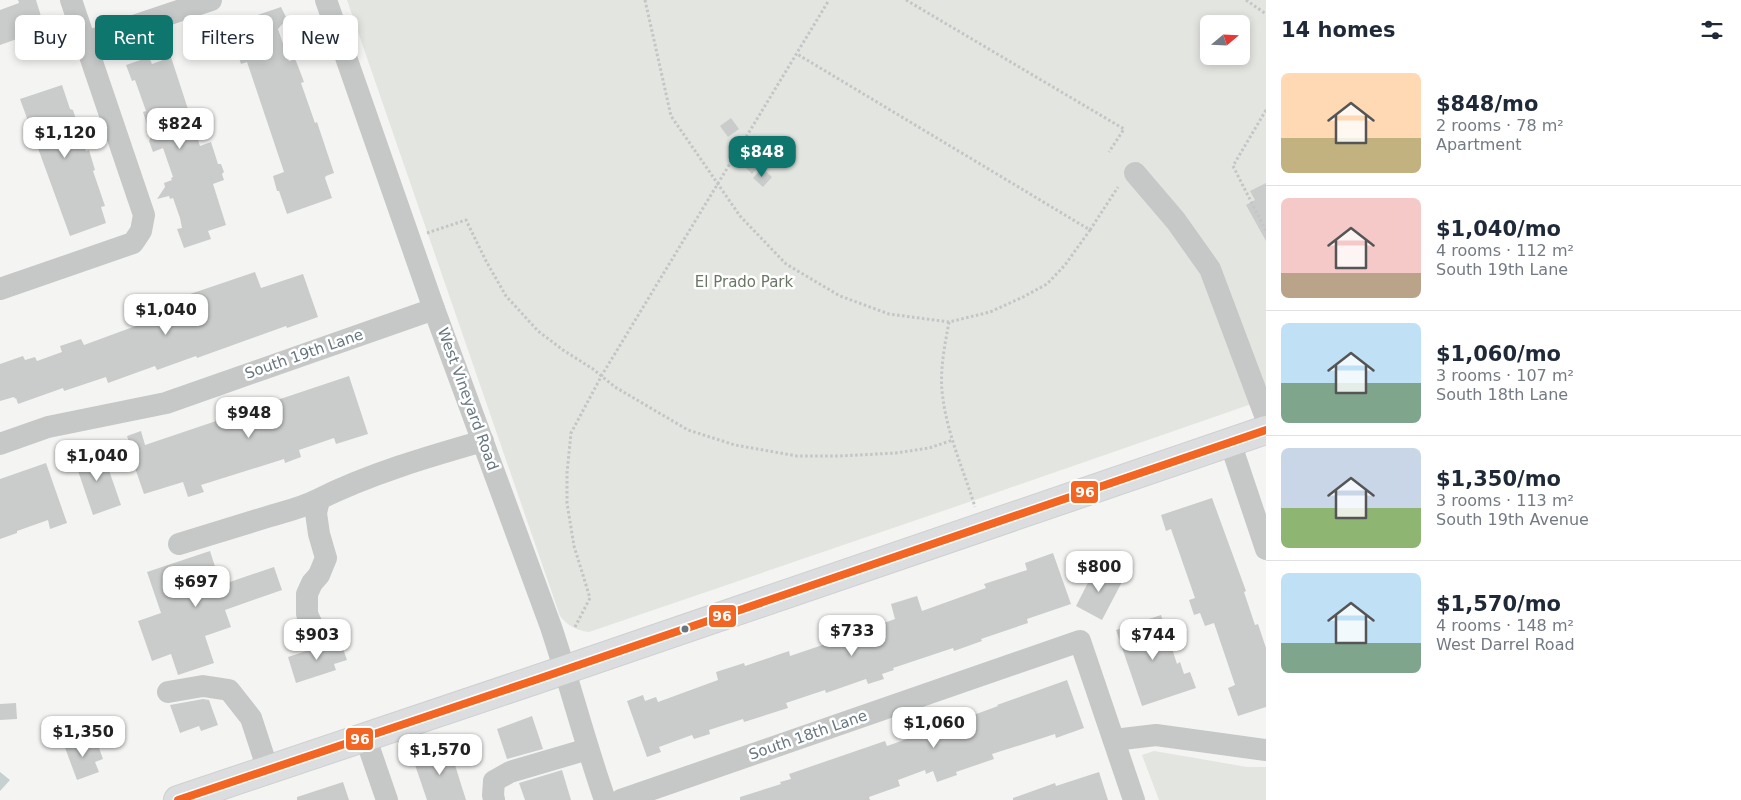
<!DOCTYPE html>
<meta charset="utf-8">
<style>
body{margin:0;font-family:"DejaVu Sans",sans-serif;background:#f2f2f3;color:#1f2937;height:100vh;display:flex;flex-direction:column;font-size:19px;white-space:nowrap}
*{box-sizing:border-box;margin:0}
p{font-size:16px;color:#747a83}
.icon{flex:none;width:28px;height:28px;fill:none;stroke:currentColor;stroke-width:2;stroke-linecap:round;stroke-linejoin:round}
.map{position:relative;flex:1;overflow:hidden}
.side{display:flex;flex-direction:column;background:#fff;width:475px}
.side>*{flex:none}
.banner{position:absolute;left:15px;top:15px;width:475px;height:45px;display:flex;gap:10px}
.needle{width:32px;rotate:71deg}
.controls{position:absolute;left:1200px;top:15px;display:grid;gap:10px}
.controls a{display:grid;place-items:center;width:50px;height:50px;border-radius:8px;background:#fff;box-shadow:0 2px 8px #0003;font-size:25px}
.price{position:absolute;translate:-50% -42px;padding:0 11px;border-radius:10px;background:#fff;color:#222;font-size:16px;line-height:32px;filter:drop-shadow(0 1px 2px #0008)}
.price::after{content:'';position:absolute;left:50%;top:30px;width:15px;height:11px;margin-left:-8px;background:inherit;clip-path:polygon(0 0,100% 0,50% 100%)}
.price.active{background:#0f766e;color:#fff}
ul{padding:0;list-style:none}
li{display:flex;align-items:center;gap:15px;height:125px;padding:0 15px}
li+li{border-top:1px solid #e0e1e3}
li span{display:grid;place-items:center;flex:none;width:140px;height:100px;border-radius:8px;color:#555}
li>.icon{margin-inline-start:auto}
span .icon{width:60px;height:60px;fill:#fffc;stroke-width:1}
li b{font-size:21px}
h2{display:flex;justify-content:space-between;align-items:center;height:60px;padding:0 15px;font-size:21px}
.tag{padding:0 18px;border-radius:8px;background:#fff;box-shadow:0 2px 8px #0003;font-size:18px;line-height:45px}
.tag.active{background:#0f766e;color:#fff}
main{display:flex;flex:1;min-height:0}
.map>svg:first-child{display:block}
</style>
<main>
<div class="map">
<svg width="1266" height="800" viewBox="0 0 1266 800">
<rect width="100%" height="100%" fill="#f4f4f3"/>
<g fill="#e3e5e0" fill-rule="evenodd">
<path d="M347,0H1266V399L972,501L589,632C576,630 568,626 560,616ZM1209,24H1241V56H1209Z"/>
<polygon points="1154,751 1247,767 1266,767 1266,800 1159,800 1142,755"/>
</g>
<polygon fill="#c6d0d1" points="0,772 10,780 0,791"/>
<g fill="#cacccc">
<polygon points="18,0 36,0 45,29 0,45 0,10 19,3"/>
<polygon points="281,7 287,19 278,29 289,61 295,59 298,66 304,82 301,83 315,123 317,122 334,173 326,176 325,178 332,198 287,214 279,191 277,191 273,176 284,172 247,62 241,64 228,25"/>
<polygon points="149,57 152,64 171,57 200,146 211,142 218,164 221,164 224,172 222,174 224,180 213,184 226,225 208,231 211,239 184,248 177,229 182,228 180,218 173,198 170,199 169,196 157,199 165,187 164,183 172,180 171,178 173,177 163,148 153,152 149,141 151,137 143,112 146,111 135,80 132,81 126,65"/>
<polygon points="62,85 70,109 73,110 86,151 89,150 95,170 93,171 105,206 101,207 106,223 70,236 20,99"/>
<polygon points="731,118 739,129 728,137 720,126"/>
<polygon points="751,156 761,164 752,174 743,165"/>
<polygon points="762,168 772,177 763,187 753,178"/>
<polygon points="1266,183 1266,241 1246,205 1255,200 1250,191"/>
<polygon points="255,272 261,288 303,274 318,317 287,328 286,326 197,358 196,356 157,370 155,366 108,383 106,377 64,391 63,388 18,404 16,398 15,399 14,397 0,401 0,364 23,356 25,360 35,357 37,361 62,352 60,346 81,339 84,345 141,324 137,312"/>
<polygon points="349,376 368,434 336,444 334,438 299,450 301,457 285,463 284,459 201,485 204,492 188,497 183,482 144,494 127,445 130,445 127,436 141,431 145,445 228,417 225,410 242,404 244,411"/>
<polygon points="102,450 121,505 93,515 74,459"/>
<polygon points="46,463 67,523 50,529 48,520 17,531 17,533 0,539 0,479"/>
<polygon points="1212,498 1246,591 1244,592 1255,625 1258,624 1266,648 1266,707 1238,716 1228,688 1235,685 1214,623 1205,626 1200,613 1194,615 1189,600 1195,598 1171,529 1166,531 1161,515"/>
<polygon points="210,551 221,585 274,567 282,590 225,610 231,627 205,636 214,663 178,675 171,654 152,661 138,621 161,613 147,572"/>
<polygon points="1053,553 1071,604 1027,619 1028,623 981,639 982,641 954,651 953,648 893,668 894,670 882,674 884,679 868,684 866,679 826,693 825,690 786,703 788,708 744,722 743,719 709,730 710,734 694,739 692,735 659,747 661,752 647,757 627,701 643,695 645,701 656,697 658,702 718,680 716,672 744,663 745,666 789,651 790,656 852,635 849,628 865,623 867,629 895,619 891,604 917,596 922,611 986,588 984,584 1027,570 1025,563"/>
<polygon points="1096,567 1123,580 1102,620 1076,606"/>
<polygon points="1161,615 1177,664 1180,662 1184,674 1190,672 1196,688 1142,706 1116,630"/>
<polygon points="340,640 347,660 334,664 336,670 296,683 288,657"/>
<polygon points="1067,680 1084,728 1056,738 1055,734 992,754 994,759 956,772 957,775 937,782 933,771 926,774 925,770 898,780 900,786 869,797 870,800 740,800 740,797 781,784 780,782 791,779 789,774 885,741 887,746 913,737 911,732 958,715 960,720 998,706 997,705"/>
<polygon points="203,699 209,700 218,725 201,731 199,726 180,733 170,705"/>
<polygon points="16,703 17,719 0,720 0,704"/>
<polygon points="532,716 543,749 507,759 497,729"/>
<polygon points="87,737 90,748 98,745 103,759 95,762 99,772 77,780 64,745"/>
<polygon points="449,746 466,800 427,800 413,759"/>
<polygon points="562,770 571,800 525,800 519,783"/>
<polygon points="1099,772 1108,800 1013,800 1013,798 1055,783 1056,786"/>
<polygon points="343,782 349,800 297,800 297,797"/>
</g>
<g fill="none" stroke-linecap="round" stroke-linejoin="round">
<g stroke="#cfd0d0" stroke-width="30">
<polyline id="major" points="178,800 535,680 1266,430"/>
</g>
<g stroke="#c4c5c6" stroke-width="3" stroke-dasharray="2.5 2.5" stroke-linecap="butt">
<polyline points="645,0 671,116 740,216 786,264 840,296 889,314 949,322 990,312 1023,297 1047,284 1065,265 1090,230 797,54"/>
<polyline points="906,0 1124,129 1109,152"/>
<polyline points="1246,0 1266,14"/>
<polyline points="1266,110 1233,166 1266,231"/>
<polyline points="1090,230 1118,187"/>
<polyline points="427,233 466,220 486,261 506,296 538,331 563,350 593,369 615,387 688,430 735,445 797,456 840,456 896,453 929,448 953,440"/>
<path d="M949,322C945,344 940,368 942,391C946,432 963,468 975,507"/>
<polyline points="575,627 590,598 574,546 567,503 567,473 571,433 602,375 829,0"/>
</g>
<g stroke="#c6c8c8" stroke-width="22">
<path d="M326,0L434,309L551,627C570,684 585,743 605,800"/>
<polyline points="86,42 211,0"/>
<polyline points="1135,173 1176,221 1210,269 1266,418"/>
<polyline points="0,289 133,243 141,231 144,215 71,0"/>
<polyline points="1230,442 1266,549"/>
<polyline points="0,444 48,427 166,403 434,309"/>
<path d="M179,544C208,535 237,526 267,517C283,512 302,508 317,500C369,474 427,457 483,441"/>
<polyline points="313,627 307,614 307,594 312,583 319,575 326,558 319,534 316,513 319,500"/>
<polyline points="168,692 203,686 229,690 251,718 268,770"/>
<polyline points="365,736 387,800"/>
<polyline points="1114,740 1156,735 1266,750"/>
<polyline points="494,800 493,795 494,781 510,772 588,749"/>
<polyline points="621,800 1080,641 1134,800"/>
</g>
<use href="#major" stroke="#dcddde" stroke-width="28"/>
<g stroke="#fff" stroke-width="11">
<polyline id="bus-1" points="178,800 535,680 1266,430"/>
</g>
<use href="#bus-1" stroke="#f26522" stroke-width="8"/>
</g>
<circle fill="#67777f" stroke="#fff" stroke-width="2" cx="685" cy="629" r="4.5"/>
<g text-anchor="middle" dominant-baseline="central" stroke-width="5" stroke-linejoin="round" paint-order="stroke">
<g font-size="15" fill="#6b7765" stroke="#fff">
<text x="744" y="282">El Prado Park</text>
</g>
<g font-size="15" fill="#67777f" stroke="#fff">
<text transform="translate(304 354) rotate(-19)">South 19th Lane</text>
<text transform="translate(468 399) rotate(70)">West Vineyard Road</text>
<text transform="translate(808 735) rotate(-19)">South 18th Lane</text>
</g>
</g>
<g stroke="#fff" stroke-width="2">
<rect x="1070" y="480" width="29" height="24" rx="5" fill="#f26522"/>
<rect x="708" y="604" width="29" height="24" rx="5" fill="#f26522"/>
<rect x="345" y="727" width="29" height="24" rx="5" fill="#f26522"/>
</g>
<g font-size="14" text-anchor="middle" font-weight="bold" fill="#fff">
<text x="1085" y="497">96</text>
<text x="722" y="621">96</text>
<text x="360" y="744">96</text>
</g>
</svg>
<div class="controls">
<a><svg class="needle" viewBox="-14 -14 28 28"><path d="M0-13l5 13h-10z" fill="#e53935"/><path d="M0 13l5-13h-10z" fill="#747a83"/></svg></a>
</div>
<b class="price" style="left:180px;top:150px">$824</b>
<b class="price" style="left:65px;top:159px">$1,120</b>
<b class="price active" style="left:762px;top:178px">$848</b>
<b class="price" style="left:166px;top:336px">$1,040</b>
<b class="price" style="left:249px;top:439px">$948</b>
<b class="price" style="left:97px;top:482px">$1,040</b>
<b class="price" style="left:1099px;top:593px">$800</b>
<b class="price" style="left:196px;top:608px">$697</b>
<b class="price" style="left:852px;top:657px">$733</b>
<b class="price" style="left:317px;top:661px">$903</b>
<b class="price" style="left:1153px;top:661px">$744</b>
<b class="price" style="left:934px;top:749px">$1,060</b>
<b class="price" style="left:83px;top:758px">$1,350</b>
<b class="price" style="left:440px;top:776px">$1,570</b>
<div class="banner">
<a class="tag">Buy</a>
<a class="tag active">Rent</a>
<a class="tag">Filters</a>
<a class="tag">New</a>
</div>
</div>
<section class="side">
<h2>14 homes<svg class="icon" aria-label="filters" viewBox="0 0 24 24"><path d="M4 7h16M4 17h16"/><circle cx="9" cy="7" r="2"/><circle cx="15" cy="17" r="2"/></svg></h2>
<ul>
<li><span style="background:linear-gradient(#ffd9b3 65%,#c2b280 0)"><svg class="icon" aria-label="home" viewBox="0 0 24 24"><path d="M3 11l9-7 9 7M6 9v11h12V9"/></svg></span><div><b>$848/mo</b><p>2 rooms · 78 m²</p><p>Apartment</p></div></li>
<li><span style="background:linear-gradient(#f6c9c9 75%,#b9a48a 0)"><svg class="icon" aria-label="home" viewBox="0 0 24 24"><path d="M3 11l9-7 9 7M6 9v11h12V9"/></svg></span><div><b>$1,040/mo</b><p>4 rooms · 112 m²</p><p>South 19th Lane</p></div></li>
<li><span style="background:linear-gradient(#bfe0f5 60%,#7fa58c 0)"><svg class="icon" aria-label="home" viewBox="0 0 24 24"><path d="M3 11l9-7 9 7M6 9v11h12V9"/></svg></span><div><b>$1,060/mo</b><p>3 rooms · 107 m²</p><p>South 18th Lane</p></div></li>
<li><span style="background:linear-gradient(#c9d6e8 60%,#8fb573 0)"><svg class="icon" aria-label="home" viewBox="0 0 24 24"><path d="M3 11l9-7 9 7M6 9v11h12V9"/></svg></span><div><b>$1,350/mo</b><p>3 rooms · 113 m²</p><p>South 19th Avenue</p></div></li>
<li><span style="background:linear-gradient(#bfe0f5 70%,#7fa58c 0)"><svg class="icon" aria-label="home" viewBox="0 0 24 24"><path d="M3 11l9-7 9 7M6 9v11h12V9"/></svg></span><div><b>$1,570/mo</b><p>4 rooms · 148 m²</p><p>West Darrel Road</p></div></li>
</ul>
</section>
</main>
